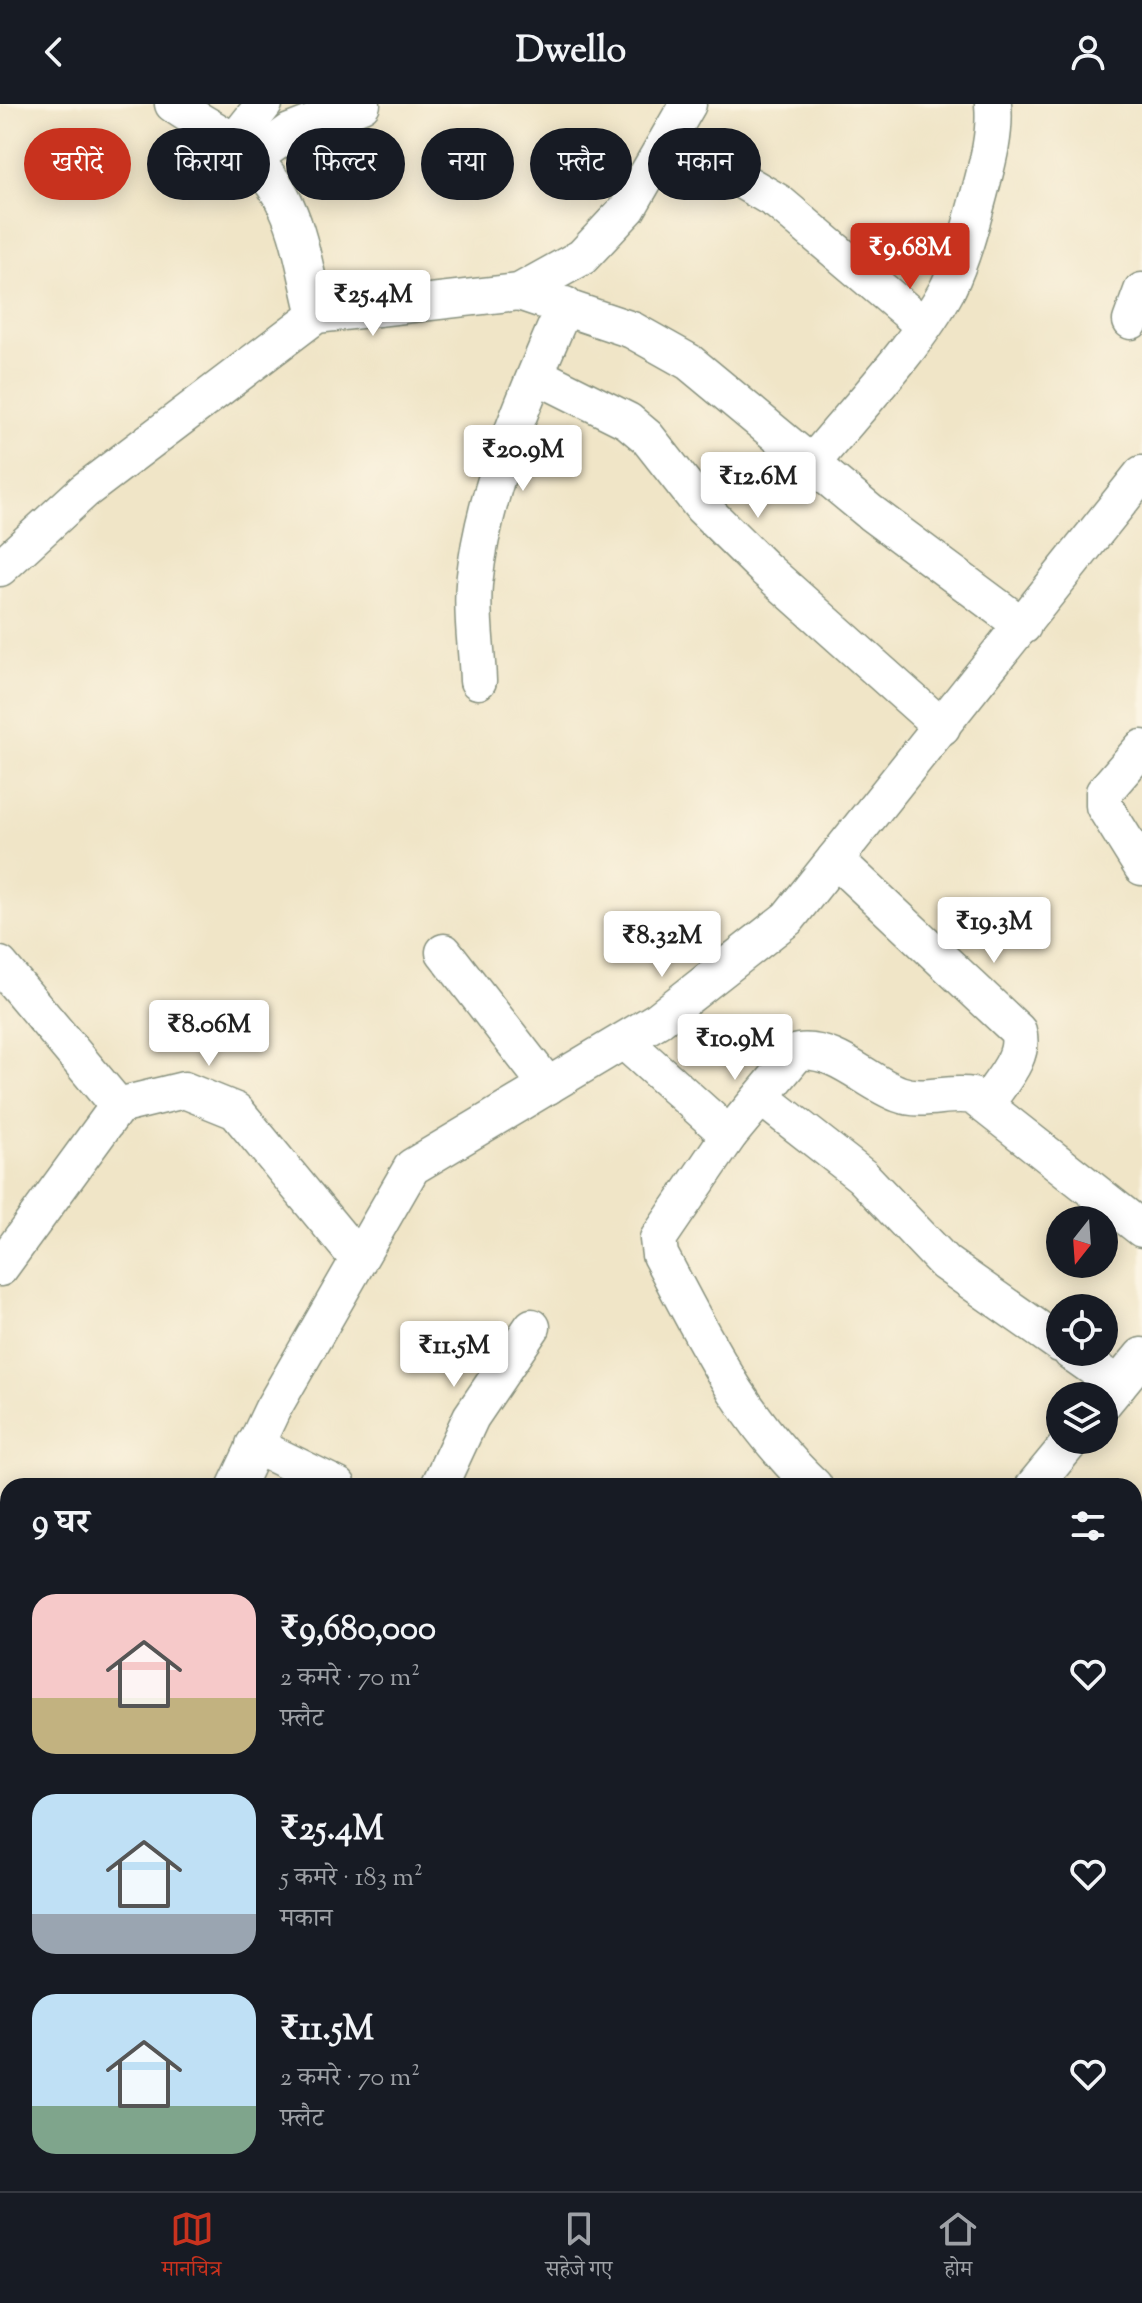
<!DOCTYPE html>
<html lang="hi">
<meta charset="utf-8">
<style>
body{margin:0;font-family:"Sorts Mill Goudy","Noto Serif Devanagari",serif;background:#242831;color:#f1f3f6;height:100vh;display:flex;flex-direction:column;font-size:30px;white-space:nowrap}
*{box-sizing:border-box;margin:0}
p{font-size:26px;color:#9ea1a6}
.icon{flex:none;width:44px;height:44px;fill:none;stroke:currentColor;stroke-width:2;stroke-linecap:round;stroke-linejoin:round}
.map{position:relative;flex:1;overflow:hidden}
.sheet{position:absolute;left:0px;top:1374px;width:1142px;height:714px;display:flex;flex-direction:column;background:#171b24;border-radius:24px 24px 0 0;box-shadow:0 4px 20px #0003}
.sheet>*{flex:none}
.banner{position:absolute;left:24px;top:24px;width:1094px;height:72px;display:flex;gap:16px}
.needle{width:52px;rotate:197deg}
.controls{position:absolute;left:1046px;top:1102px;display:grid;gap:16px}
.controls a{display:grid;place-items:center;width:72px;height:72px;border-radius:50%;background:#171b24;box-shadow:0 4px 20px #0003;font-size:40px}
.price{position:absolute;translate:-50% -68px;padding:0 18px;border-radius:8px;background:#fff;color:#222;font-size:26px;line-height:52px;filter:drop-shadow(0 2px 4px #0008)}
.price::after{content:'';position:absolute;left:50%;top:48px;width:24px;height:18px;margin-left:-12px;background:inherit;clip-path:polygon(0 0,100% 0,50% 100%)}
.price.selected{background:#c8321e;color:#fff}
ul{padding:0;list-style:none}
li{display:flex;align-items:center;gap:24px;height:200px;padding:0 32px}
li span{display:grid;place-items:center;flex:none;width:224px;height:160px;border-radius:24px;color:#555}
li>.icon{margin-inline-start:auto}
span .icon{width:96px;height:96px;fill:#fffc;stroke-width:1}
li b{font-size:34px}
h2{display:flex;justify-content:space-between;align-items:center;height:96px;padding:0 32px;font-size:34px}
.pill{padding:0 28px;border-radius:36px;background:#171b24;box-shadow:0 4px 20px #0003;font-size:28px;line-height:72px}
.pill.selected{background:#c8321e;color:#fff}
header{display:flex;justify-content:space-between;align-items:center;height:104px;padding:0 32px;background:#171b24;font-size:36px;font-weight:700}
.tabs{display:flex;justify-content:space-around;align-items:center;height:112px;border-top:2px solid #363941;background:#171b24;font-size:22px;color:#9ea1a6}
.tabs a{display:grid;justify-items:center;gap:4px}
.tabs .selected{color:#c8321e}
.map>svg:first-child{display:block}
</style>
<header><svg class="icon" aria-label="back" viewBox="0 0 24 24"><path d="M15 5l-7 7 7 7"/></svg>Dwello<svg class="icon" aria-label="person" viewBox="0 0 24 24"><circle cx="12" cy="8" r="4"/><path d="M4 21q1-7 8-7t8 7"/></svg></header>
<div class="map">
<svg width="1142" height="2087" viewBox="0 0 1142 2087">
<rect width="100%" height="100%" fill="#fcf5e5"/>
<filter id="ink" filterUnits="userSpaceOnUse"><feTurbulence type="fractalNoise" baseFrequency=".0125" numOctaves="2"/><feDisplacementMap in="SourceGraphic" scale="16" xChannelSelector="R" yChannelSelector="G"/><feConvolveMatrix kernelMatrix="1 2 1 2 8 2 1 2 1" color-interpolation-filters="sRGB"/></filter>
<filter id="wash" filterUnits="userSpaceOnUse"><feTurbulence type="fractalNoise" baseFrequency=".006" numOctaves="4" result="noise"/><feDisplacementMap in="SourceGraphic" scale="32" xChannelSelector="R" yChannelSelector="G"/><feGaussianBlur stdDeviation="1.8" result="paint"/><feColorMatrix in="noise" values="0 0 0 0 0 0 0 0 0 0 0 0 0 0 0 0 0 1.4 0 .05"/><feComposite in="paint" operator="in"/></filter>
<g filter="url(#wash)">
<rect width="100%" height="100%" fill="#f0e5c7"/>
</g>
<g filter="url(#ink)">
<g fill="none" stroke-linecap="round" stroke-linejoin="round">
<g stroke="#88917e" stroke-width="39">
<g id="street">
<path d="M173,0C193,15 217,25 236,40C298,90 298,139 316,211"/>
<polyline points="234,38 264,0"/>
<polyline points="666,43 732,71 778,98 923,221"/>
<polyline points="253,55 290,28 362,0"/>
<polyline points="519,188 632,226 689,258 871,409 1023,522"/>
<polyline points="1131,217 1142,187"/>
<polyline points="536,271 628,317 647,333 702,403 765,465 942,623"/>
<path d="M812,359C854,308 918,241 948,184C962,155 971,121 979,91C987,61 996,30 993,0"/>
<polyline points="0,464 84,387 316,211 519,188 582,153 628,104 688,0"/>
<path d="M478,577C477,546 471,511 474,480C484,381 527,291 565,201"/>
<polyline points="1142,644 1104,688 1104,702 1142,763"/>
<path d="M835,755L1018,927C1026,953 1000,978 986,1000"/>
<polyline points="444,848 548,982"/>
<polyline points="0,861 118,1002 184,986 236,1007 358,1155"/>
<polyline points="624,937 729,1031"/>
<polyline points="761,993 862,1072 945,1159 1060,1240"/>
<polyline points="0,1164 118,1002"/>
<polyline points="1071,1248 1118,1281"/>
<polyline points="1104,1298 1142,1252"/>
<polyline points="254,1341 338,1382"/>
<polyline points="236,1382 272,1306 412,1063 658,916 788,814 1142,370"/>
<polyline points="439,1382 471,1313 532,1223"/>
<path d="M814,1382C741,1314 706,1237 660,1151L658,1135L729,1031L798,948C836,943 866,978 899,990C924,999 949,987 973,992L1142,1125"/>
<polyline points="1034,1382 1072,1336"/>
<polyline points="1134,1438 1142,1444"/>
<polyline points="0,1459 8,1463"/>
<polyline points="0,1587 8,1590"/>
<polyline points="1134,1631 1142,1637"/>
<polyline points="0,1932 8,1910"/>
<polyline points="612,2087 617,2080"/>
<polyline points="907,2087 912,2080"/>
</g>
</g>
<use href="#street" stroke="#fff" stroke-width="36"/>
</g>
</g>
</svg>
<div class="controls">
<a><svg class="needle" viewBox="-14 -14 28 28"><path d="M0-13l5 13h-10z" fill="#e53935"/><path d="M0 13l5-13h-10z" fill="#9ea1a6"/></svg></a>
<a><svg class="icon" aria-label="locate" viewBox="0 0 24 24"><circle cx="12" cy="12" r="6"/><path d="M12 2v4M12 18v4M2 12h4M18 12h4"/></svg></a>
<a><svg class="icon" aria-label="layers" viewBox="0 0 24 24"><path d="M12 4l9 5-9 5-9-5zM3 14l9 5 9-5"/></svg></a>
</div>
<b class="price selected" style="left:910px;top:187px">₹9.68M</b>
<b class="price" style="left:373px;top:234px">₹25.4M</b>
<b class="price" style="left:523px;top:389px">₹20.9M</b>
<b class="price" style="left:758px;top:416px">₹12.6M</b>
<b class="price" style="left:994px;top:861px">₹19.3M</b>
<b class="price" style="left:662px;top:875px">₹8.32M</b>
<b class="price" style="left:209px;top:964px">₹8.06M</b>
<b class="price" style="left:735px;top:978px">₹10.9M</b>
<b class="price" style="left:454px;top:1285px">₹11.5M</b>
<div class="banner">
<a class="pill selected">खरीदें</a>
<a class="pill">किराया</a>
<a class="pill">फ़िल्टर</a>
<a class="pill">नया</a>
<a class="pill">फ़्लैट</a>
<a class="pill">मकान</a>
</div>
<section class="sheet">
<h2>9 घर<svg class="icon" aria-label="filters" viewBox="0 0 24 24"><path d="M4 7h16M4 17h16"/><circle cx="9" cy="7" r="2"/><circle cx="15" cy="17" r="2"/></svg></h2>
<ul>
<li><span style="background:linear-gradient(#f6c9c9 65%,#c2b280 0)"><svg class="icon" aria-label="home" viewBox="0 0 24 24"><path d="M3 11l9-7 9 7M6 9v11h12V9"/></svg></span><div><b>₹9,680,000</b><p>2 कमरे · 70 m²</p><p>फ़्लैट</p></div><svg class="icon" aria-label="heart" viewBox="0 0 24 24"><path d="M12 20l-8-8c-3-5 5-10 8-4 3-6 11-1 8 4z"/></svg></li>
<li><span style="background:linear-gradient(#bfe0f5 75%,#9aa5b1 0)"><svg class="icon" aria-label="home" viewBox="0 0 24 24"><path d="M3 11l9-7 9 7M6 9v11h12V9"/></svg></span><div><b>₹25.4M</b><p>5 कमरे · 183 m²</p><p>मकान</p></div><svg class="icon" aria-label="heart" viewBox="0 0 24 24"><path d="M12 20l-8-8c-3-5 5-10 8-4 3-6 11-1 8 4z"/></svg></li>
<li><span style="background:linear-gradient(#bfe0f5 70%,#7fa58c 0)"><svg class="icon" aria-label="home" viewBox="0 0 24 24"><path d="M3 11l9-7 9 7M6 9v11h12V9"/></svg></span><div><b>₹11.5M</b><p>2 कमरे · 70 m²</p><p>फ़्लैट</p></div><svg class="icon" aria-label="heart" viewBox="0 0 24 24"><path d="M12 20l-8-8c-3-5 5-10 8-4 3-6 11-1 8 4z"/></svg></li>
</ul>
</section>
</div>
<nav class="tabs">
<a class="selected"><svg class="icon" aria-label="map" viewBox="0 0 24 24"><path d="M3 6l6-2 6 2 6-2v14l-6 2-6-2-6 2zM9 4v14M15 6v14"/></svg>मानचित्र</a>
<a><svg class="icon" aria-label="saved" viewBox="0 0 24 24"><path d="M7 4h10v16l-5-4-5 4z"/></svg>सहेजे गए</a>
<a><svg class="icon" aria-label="home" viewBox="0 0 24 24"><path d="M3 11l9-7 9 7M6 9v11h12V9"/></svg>होम</a>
</nav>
